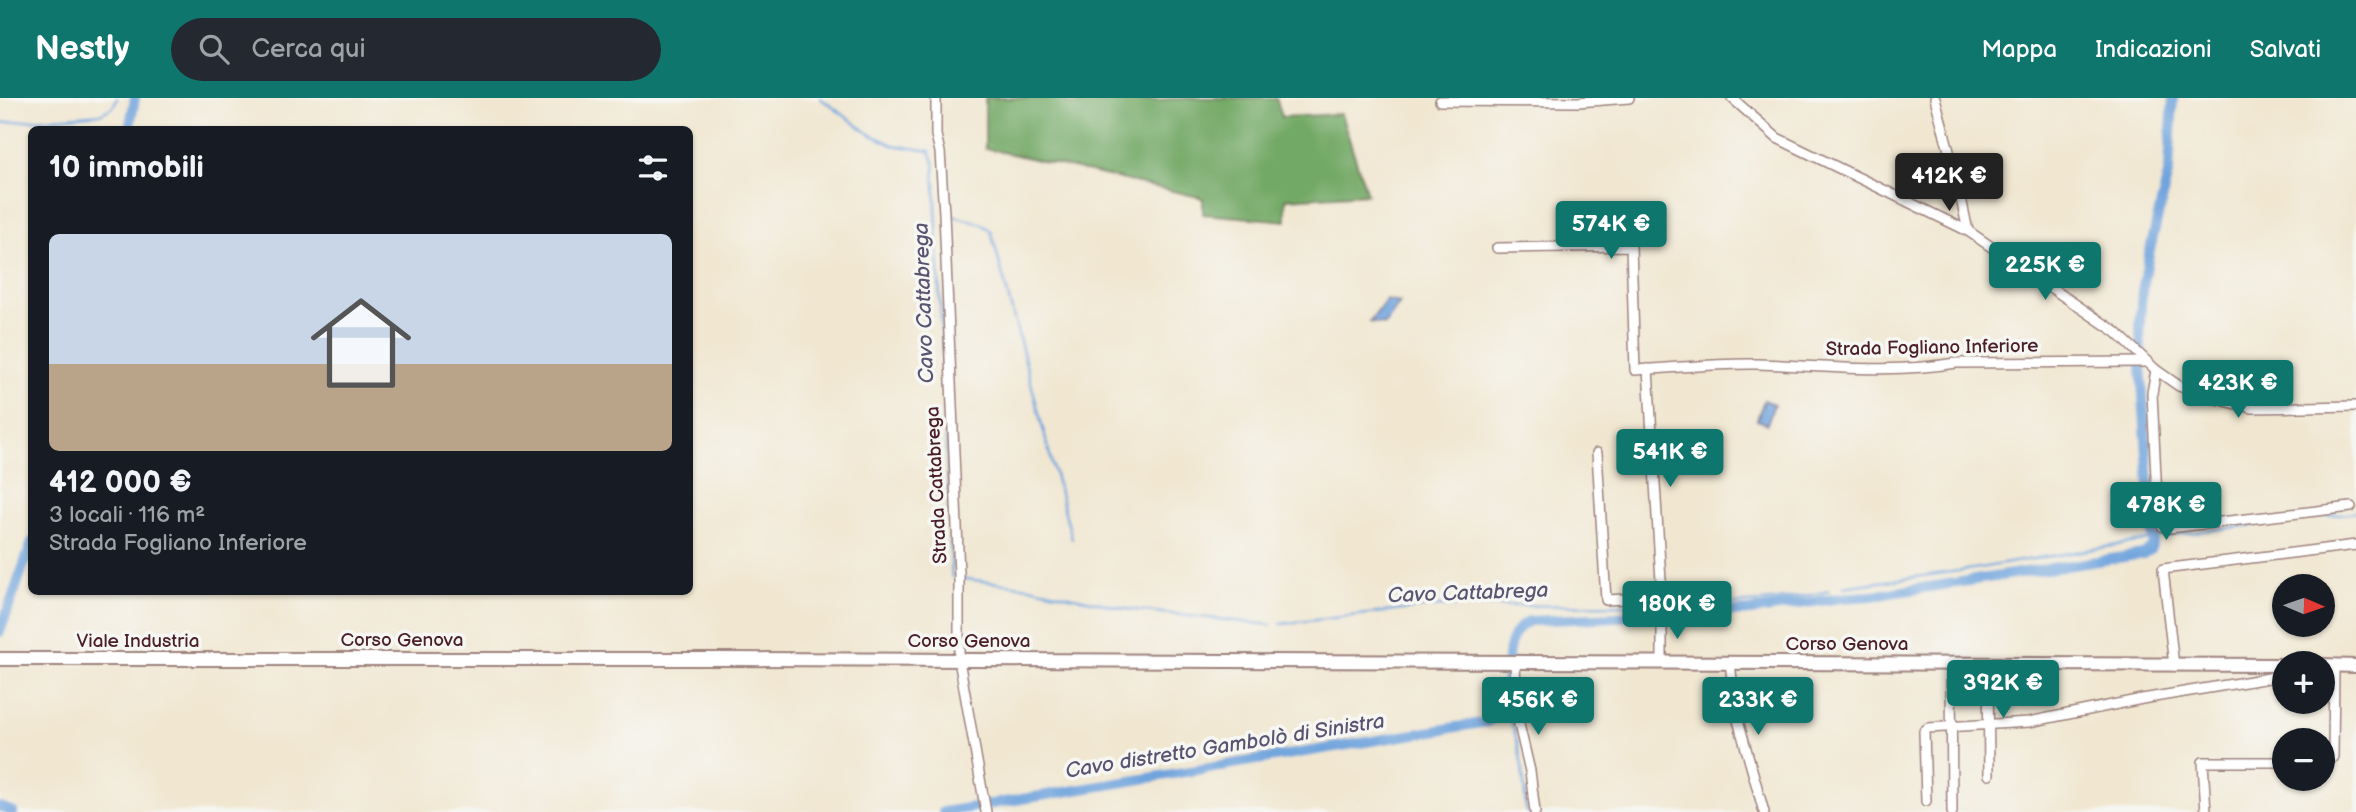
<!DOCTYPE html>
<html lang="it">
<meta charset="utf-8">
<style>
body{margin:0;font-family:"Balsamiq Sans",sans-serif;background:#242831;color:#f1f3f6;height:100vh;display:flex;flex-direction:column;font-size:26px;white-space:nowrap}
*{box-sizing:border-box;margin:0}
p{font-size:23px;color:#9ea1a6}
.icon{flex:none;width:38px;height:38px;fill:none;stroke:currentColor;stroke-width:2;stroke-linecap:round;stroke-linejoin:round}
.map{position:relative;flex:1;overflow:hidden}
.drawer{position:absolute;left:28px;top:28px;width:665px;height:469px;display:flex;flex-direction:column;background:#171b24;border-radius:10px;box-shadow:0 2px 5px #0004}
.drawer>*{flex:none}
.needle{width:46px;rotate:92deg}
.buttons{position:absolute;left:2272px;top:476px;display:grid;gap:14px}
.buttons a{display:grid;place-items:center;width:63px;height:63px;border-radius:50%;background:#171b24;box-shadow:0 2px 5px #0004;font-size:35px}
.price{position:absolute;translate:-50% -60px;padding:0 16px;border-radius:7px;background:#0f766e;color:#fff;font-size:23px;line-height:46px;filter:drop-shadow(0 2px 4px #0008)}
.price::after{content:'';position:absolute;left:50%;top:42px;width:21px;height:16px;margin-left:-10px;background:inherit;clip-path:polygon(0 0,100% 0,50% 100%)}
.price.selected{background:#222;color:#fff}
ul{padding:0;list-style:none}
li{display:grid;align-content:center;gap:14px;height:371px;padding:0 21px}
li+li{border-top:2px solid #363941}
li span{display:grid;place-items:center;height:217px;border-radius:10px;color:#555}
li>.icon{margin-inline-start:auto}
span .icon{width:126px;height:126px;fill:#fffc;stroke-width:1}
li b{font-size:30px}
h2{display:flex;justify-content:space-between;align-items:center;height:84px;padding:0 21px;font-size:30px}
header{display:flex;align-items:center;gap:42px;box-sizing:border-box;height:98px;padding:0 35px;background:#0f766e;color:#fff}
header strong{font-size:33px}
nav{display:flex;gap:38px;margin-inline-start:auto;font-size:24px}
.search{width:490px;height:63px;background:#242831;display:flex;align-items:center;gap:18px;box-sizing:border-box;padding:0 24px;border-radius:38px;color:#9ea1a6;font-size:26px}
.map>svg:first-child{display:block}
</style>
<header>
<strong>Nestly</strong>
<div class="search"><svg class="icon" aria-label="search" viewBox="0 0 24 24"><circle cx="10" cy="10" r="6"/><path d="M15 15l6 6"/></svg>Cerca qui</div>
<nav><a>Mappa</a><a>Indicazioni</a><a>Salvati</a></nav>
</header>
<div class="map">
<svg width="2356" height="714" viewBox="0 0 2356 714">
<rect width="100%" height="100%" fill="#f6f6f2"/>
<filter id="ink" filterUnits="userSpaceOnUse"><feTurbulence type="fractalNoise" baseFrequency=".0143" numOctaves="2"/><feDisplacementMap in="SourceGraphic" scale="14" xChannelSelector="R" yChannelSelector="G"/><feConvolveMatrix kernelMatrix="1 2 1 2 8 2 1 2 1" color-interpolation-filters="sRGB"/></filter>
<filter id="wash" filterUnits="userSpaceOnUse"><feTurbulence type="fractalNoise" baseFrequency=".00686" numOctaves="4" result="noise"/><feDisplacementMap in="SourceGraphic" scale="28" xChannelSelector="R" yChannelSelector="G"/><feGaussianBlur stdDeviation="1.57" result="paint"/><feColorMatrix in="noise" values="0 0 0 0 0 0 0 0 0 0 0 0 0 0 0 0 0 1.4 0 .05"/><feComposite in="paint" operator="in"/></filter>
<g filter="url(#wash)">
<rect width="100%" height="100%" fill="#f1e7d1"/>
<polygon fill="#73a966" stroke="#5e6448" stroke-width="2" points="985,0 1066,0 1068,6 1195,0 1276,0 1282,19 1341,16 1367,96 1286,101 1286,123 1203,116 1203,100 985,50"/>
<g fill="#71a4dd" stroke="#5e6284" stroke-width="2">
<polygon points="1386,202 1400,205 1385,227 1370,224"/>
<polygon points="1764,302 1774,306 1767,326 1757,322"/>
</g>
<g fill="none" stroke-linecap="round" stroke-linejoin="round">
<g stroke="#71a4dd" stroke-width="2.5">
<polyline points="820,0 870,36 893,47 930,53 934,64 952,480"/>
<polyline points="0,25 100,16 113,9 117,0"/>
<polyline points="950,117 982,126 991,133 1072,441"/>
<polyline points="2156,439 2356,414"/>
<polyline points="965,481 1030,489 1127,511 1271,527"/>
<polyline points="1843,489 1973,471 2148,442"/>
<path d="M1669,507C1723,507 1777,506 1829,493"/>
<polyline points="1281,526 1437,508 1657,507"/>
<path d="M1504,605C1520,640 1524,676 1526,714"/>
</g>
<g stroke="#71a4dd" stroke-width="10">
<polyline points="129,32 135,0"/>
<polyline points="0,534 32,444"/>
<polyline points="0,709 13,714"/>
<path d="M943,714L1487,624C1524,605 1489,543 1529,523L1750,513L1841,500L1871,498L2143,456L2151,451L2153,445L2141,268L2140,221L2142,194L2149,156L2169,72L2173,0"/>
</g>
</g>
</g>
<g filter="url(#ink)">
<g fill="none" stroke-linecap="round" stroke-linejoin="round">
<g stroke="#9e837e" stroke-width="12">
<g id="street">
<polyline points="936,0 936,37 940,54 944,115 959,476 959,562 986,714"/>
<polyline points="1732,0 1777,40 1968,133 2116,234 2156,272 2179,288 2216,301 2252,310 2356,308"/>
<polyline points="1935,0 1959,91 1968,133"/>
<polyline points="1440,3 1578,4 1629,0"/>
<path d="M1497,150L1631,148L1635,272C1676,270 1718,265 1758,266C1825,268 1890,276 1956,265L2147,264"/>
<polyline points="1648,271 1662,499 1662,564"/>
<polyline points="2156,272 2152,295 2158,421 2162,428 2169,430 2351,409"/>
<polyline points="1597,355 1606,502 1662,499"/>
<polyline points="1515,565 1517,618 1530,673 1535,714"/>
<polyline points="1730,565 1736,615 1764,714"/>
<polyline points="1951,567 1952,714"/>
<polyline points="1988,567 1989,677"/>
<polyline points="2174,568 2163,471 2356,447"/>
<polyline points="2322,667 2333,659 2334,568"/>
<polyline points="1926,703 1924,633 1928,630 2029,624 2142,601 2269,580 2284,575"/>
<polyline points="2206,714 2203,664 2284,664"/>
</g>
</g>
<g stroke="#9e837e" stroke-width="16">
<g id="secondary">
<polyline points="0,561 729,561 2284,567"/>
<polyline points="2322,567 2356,568"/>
</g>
</g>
<use href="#street" stroke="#fff" stroke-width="9"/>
<use href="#secondary" stroke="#fff" stroke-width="12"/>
</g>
</g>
<g text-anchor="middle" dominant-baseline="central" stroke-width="7" stroke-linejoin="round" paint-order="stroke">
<g font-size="19" fill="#4a1f2b" stroke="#f6f6f2">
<text transform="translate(1932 250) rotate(-1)">Strada Fogliano Inferiore</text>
<text transform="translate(937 387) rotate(-93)">Strada Cattabrega</text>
<text x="402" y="542">Corso Genova</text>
<text x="138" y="543">Viale Industria</text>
<text x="969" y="543">Corso Genova</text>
<text x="1847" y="546">Corso Genova</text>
</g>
<g font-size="21" font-style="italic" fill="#5a5472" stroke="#f6f6f2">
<text transform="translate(924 205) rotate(-92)">Cavo Cattabrega</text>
<text transform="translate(1468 495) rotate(-2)">Cavo Cattabrega</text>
<text transform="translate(1225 648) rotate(-9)">Cavo distretto Gambolò di Sinistra</text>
</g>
</g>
</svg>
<div class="buttons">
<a><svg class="needle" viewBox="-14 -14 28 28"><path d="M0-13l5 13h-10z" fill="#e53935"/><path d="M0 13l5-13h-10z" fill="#9ea1a6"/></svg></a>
<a>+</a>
<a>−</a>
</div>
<b class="price selected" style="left:1949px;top:115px">412K €</b>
<b class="price" style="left:1611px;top:163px">574K €</b>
<b class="price" style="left:2045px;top:204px">225K €</b>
<b class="price" style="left:2238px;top:322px">423K €</b>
<b class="price" style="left:1670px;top:391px">541K €</b>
<b class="price" style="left:2166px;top:444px">478K €</b>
<b class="price" style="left:1677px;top:543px">180K €</b>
<b class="price" style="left:2003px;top:622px">392K €</b>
<b class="price" style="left:1538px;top:639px">456K €</b>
<b class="price" style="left:1758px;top:639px">233K €</b>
<section class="drawer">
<h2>10 immobili<svg class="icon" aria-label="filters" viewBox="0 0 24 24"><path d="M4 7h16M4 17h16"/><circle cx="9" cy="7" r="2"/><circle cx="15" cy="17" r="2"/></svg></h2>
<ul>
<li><span style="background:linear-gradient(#c9d6e8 60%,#b9a48a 0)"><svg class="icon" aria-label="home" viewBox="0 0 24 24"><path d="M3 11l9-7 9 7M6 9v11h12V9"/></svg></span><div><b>412 000 €</b><p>3 locali · 116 m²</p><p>Strada Fogliano Inferiore</p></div></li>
</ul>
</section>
</div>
